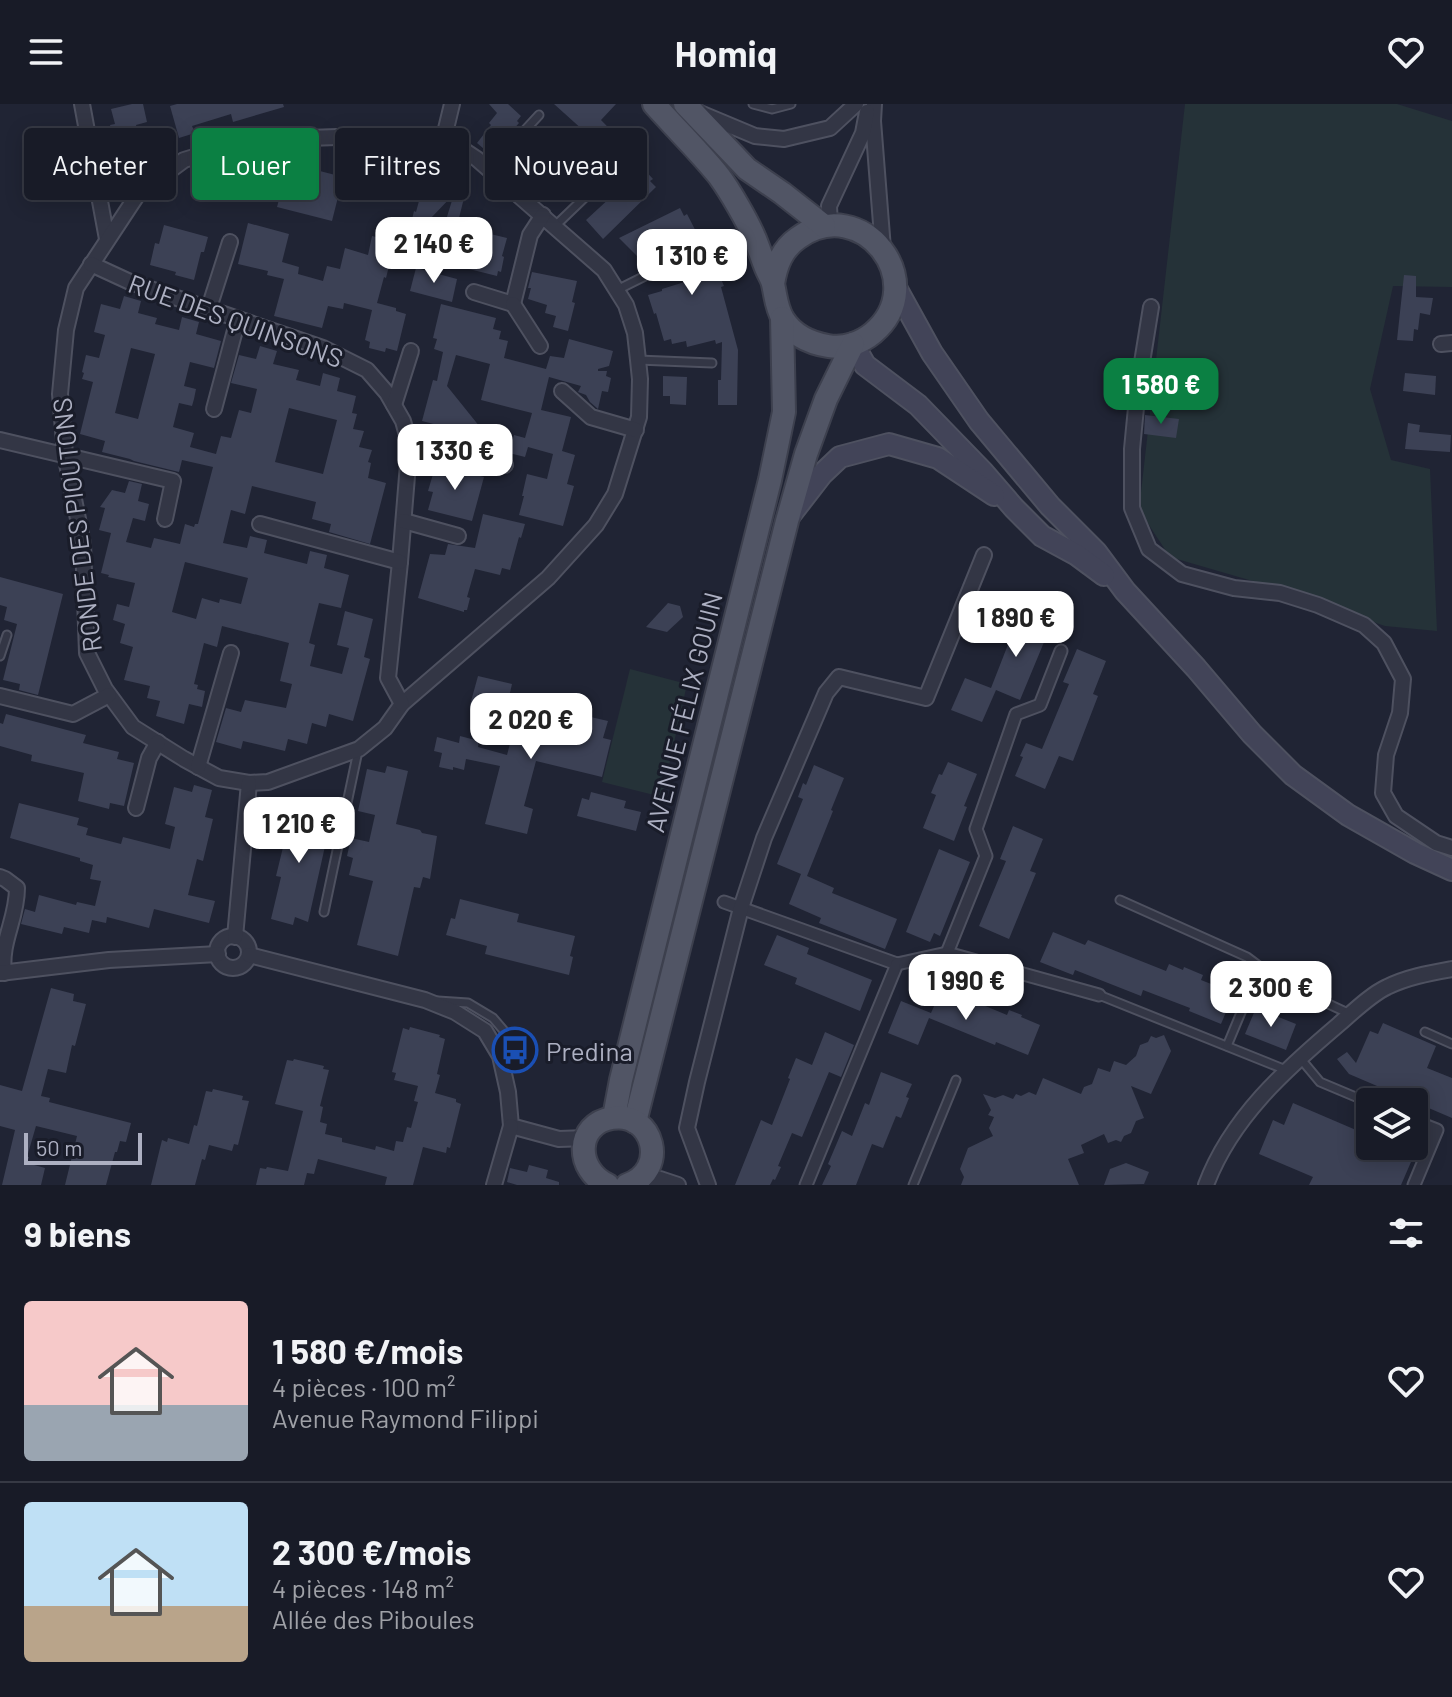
<!DOCTYPE html>
<html lang="fr">
<meta charset="utf-8">
<style>
body{margin:0;font-family:Barlow,sans-serif;background:#21242f;color:#f1f3f6;height:100vh;display:flex;flex-direction:column;font-size:30px;white-space:nowrap}
*{box-sizing:border-box;margin:0}
p{font-size:26px;color:#9fa1a7}
.icon{flex:none;width:44px;height:44px;fill:none;stroke:currentColor;stroke-width:2;stroke-linecap:round;stroke-linejoin:round}
.map{position:relative;height:1081px;overflow:hidden}
.panel{display:flex;flex-direction:column;background:#181b27;flex:1}
.panel>*{flex:none}
.banner{position:absolute;left:24px;top:24px;width:800px;height:72px;display:flex;gap:16px}
.tools{position:absolute;left:1356px;top:984px;display:grid;gap:16px}
.tools a{display:grid;place-items:center;width:72px;height:72px;border-radius:8px;background:#181b27;box-shadow:0 4px 20px #0003,0 0 0 2px #363944;font-size:40px}
.scale{position:absolute;left:24px;bottom:20px;width:118px;box-sizing:border-box;padding-left:8px;border:4px solid #adb0c2;border-top:0;font-size:22px;line-height:28px;white-space:nowrap;color:#adb0c2;-webkit-text-stroke:6px #191c29;paint-order:stroke}
.price{position:absolute;translate:-50% -68px;padding:0 18px;border-radius:16px;background:#fff;color:#222;font-size:26px;line-height:52px;filter:drop-shadow(0 2px 4px #0008)}
.price::after{content:'';position:absolute;left:50%;top:48px;width:24px;height:18px;margin-left:-12px;background:inherit;clip-path:polygon(0 0,100% 0,50% 100%)}
.price.on{background:#0b8043;color:#fff}
ul{padding:0;list-style:none}
li{display:flex;align-items:center;gap:24px;height:200px;padding:0 24px}
li+li{border-top:2px solid #363944}
li span{display:grid;place-items:center;flex:none;width:224px;height:160px;border-radius:8px;color:#555}
li>.icon{margin-inline-start:auto}
span .icon{width:96px;height:96px;fill:#fffc;stroke-width:1}
li b{font-size:34px}
h2{display:flex;justify-content:space-between;align-items:center;height:96px;padding:0 24px;font-size:34px}
.chip{padding:0 28px;border-radius:8px;background:#181b27;box-shadow:0 4px 20px #0003,0 0 0 2px #363944;font-size:28px;line-height:72px}
.chip.on{background:#0b8043;color:#fff}
header{display:flex;justify-content:space-between;align-items:center;height:104px;padding:0 24px;background:#181b27;font-size:36px;font-weight:700}
.map>svg:first-child{display:block}
</style>
<header><svg class="icon" aria-label="menu" viewBox="0 0 24 24"><path d="M4 6h16M4 12h16M4 18h16"/></svg>Homiq<svg class="icon" aria-label="heart" viewBox="0 0 24 24"><path d="M12 20l-8-8c-3-5 5-10 8-4 3-6 11-1 8 4z"/></svg></header>
<div class="map">
<svg width="1452" height="1081" viewBox="0 0 1452 1081">
<rect width="100%" height="100%" fill="#202434"/>
<g fill="#253238">
<polygon points="1185,0 1397,0 1452,17 1452,183 1393,182 1370,285 1391,356 1430,365 1437,527 1385,522 1256,478 1170,453 1139,406"/>
<polygon points="630,565 687,580 662,693 602,678"/>
</g>
<g fill="#3c4155" fill-rule="evenodd">
<polygon points="132,0 143,0 147,18 136,21 147,63 144,64 146,70 125,76 110,21 115,20 111,5"/>
<polygon points="177,0 283,0 284,3 233,18 231,10 192,22 195,29 179,34 170,2"/>
<polygon points="489,0 508,0 521,12 517,17 519,19 491,51 477,39 491,21 489,19 497,9"/>
<polygon points="554,0 616,0 601,16 633,49 631,51 653,75 650,77 656,83 603,135 586,116 625,80 625,78 600,52 603,48 592,37 594,36"/>
<polygon points="544,35 567,59 570,56 585,71 560,97 551,89 550,90 527,68 533,62 525,54"/>
<polygon points="289,59 343,73 332,117 277,103"/>
<polygon points="350,59 386,68 380,90 345,81"/>
<polygon points="426,71 463,80 459,84 466,86 458,118 475,122 474,126 507,134 502,152 504,153 501,168 498,167 497,172 453,161 460,133 442,129 454,90 406,140 414,107 416,108"/>
<polygon points="680,104 684,112 687,110 703,141 711,138 726,172 721,175 724,182 721,183 738,246 737,301 718,301 718,276 721,276 722,238 716,240 715,236 687,243 686,237 672,240 671,235 664,237 656,209 654,210 648,191 662,187 662,185 691,176 687,169 694,166 679,134 673,137 669,129 641,156 619,134"/>
<polygon points="248,119 289,130 282,158 299,163 298,170 323,177 327,162 340,165 345,144 368,151 372,132 385,135 379,156 390,158 386,174 384,173 377,199 396,204 396,207 406,210 397,247 386,244 385,248 369,244 370,238 365,236 372,206 344,199 343,205 328,202 322,224 274,212 284,175 267,171 268,167 238,160"/>
<polygon points="164,121 208,133 204,148 201,148 194,176 175,171 176,168 150,161 155,139 159,140"/>
<polygon points="416,164 457,175 452,198 410,187"/>
<polygon points="532,168 577,177 572,198 575,199 568,227 553,223 556,212 545,209 547,201 528,195 531,184 528,184"/>
<polygon points="1404,171 1416,172 1416,193 1433,194 1430,211 1420,209 1418,226 1414,225 1413,237 1397,236"/>
<path d="M124,192L141,197L138,209L157,214L155,220L179,226L182,213L199,218L196,230L221,237L214,264L190,258L184,282L196,285L194,295L192,302L179,299L173,323L194,329L190,343L216,350L221,332L231,334L239,306L251,309L257,285L231,279L239,251L256,255L260,242L277,247L273,260L299,266L296,276L320,282L323,269L340,274L337,287L356,292L352,309L357,310L353,325L364,327L359,343L372,346L368,358L371,359L368,374L386,379L370,440L329,428L331,420L312,415L316,398L252,382L245,410L231,406L223,439L247,444L250,432L267,436L264,449L307,460L310,447L327,451L324,464L349,471L341,504L319,499L309,539L315,541L310,562L342,570L349,544L337,541L345,507L373,515L364,553L370,555L353,617L329,610L326,623L312,619L307,640L288,635L285,647L243,637L241,645L216,638L226,604L241,608L245,596L286,604L292,580L280,577L289,539L222,522L217,543L204,539L194,580L198,581L197,585L205,587L202,603L189,600L184,620L156,612L160,597L147,594L150,582L124,576L133,543L120,539L125,520L113,516L117,500L129,503L135,479L108,473L109,471L101,469L111,429L99,426L105,404L100,403L112,386L125,389L129,377L142,380L138,397L149,400L145,417L133,414L126,438L151,444L154,434L180,440L185,420L194,423L195,420H198L213,363L182,356L179,368L134,357L130,355L102,348L105,337L80,330L93,278L82,275L84,269L82,268L86,251L99,254L105,231L94,228L101,200L120,205ZM131,244L155,250L138,315L115,309ZM289,304L337,316L323,370L275,358ZM185,458L248,474L241,500L220,495L219,499L202,494L196,515L172,508Z"/>
<polygon points="441,200 496,214 493,225 501,227 499,235 508,237 504,254 546,265 550,252 564,254 569,235 613,247 609,262 598,265 598,267 607,267 606,272 611,274 608,288 602,287 598,305 590,298 586,291 578,288 581,282 549,273 541,306 571,313 562,347 575,351 567,380 574,382 563,422 519,411 524,392 522,392 527,370 547,375 553,350 528,343 525,353 509,349 514,331 525,334 532,309 481,296 490,260 456,251 447,282 484,328 465,323 464,328 422,317 433,276 437,277 443,248 434,245 437,235 433,234"/>
<polygon points="1405,269 1436,272 1435,291 1403,287"/>
<polygon points="663,272 687,273 686,301 670,300 670,292 663,292"/>
<polygon points="1145,311 1179,315 1176,334 1144,330"/>
<polygon points="1408,319 1420,321 1419,328 1451,331 1450,348 1405,345"/>
<polygon points="436,360 484,373 472,417 428,406 433,388 428,387"/>
<polygon points="483,410 525,420 521,434 519,433 510,466 502,464 500,471 475,465 467,493 470,494 467,506 464,506 464,508 418,494 430,450 445,451 448,440 475,444"/>
<polygon points="0,473 63,490 38,591 19,586 20,580 3,576 17,520 4,516 7,503 0,501"/>
<polygon points="1042,491 1074,504 1061,536 1047,531 1020,596 996,586 982,618 951,606 965,574 991,584 1009,538 1006,537 1014,517 1029,524"/>
<polygon points="668,499 680,502 683,513 667,528 646,523"/>
<polygon points="1077,545 1106,557 1093,590 1098,592 1073,657 1059,652 1045,685 1015,672 1023,653 1020,652 1026,639 1042,645 1069,580 1063,578"/>
<polygon points="478,572 512,580 505,610 470,601"/>
<polygon points="536,604 549,607 548,610 580,619 582,611 608,617 603,634 611,636 602,673 536,657 524,702 533,705 527,730 485,720 500,662 466,655 464,666 453,663 453,666 439,663 442,649 434,647 437,633 459,639 460,632 479,637 478,643 507,651 514,624 529,628"/>
<polygon points="6,610 86,631 83,639 119,648 117,655 134,659 124,702 110,699 109,705 78,697 84,669 31,657 32,651 0,642 0,619 3,620"/>
<polygon points="948,658 977,670 964,702 967,703 954,737 923,724 936,691 931,689 939,670 942,671"/>
<polygon points="814,661 844,674 831,706 833,707 807,772 834,784 832,789 897,815 885,845 819,819 821,814 789,800 801,770 777,760 803,695 798,693 803,679 806,681"/>
<polygon points="387,662 408,667 396,720 420,726 422,729 437,732 430,775 423,773 420,784 414,783 398,852 357,841 373,777 349,771 353,754 347,752 351,734 369,738 375,711 358,707 367,665 385,669"/>
<polygon points="194,681 212,686 205,713 213,715 203,757 197,755 188,791 215,797 209,819 154,805 149,824 107,813 106,819 92,816 89,829 64,823 62,830 21,820 25,805 35,808 39,791 76,801 77,798 95,802 101,777 90,775 93,761 80,757 80,754 10,734 19,699 79,714 77,721 88,724 86,731 121,740 123,733 170,745 175,723 165,720 174,683 192,688"/>
<polygon points="591,688 626,697 624,704 641,708 636,727 577,712 582,694 589,696"/>
<polygon points="288,702 314,708 313,715 330,720 308,818 295,813 293,821 271,815 281,773 276,772 286,731 281,729"/>
<polygon points="1013,722 1043,735 1030,767 1036,769 1009,835 979,822 1006,757 1000,755"/>
<polygon points="939,745 970,758 940,832 934,829 930,838 906,828"/>
<polygon points="460,795 519,810 517,818 575,832 570,852 573,853 569,871 485,850 487,842 446,831 451,814 455,815"/>
<polygon points="1053,828 1085,841 1088,836 1166,867 1169,860 1183,866 1184,863 1203,871 1201,876 1234,889 1221,920 1189,907 1190,904 1143,886 1141,892 1075,866 1073,871 1040,858"/>
<polygon points="777,831 809,844 807,850 872,876 860,907 795,880 797,874 764,861"/>
<polygon points="51,884 74,890 73,897 86,900 75,942 72,941 66,969 48,965 41,992 50,994 49,998 131,1019 126,1038 120,1037 117,1048 115,1048 106,1081 65,1081 77,1032 36,1022 27,1053 29,1053 27,1059 45,1064 41,1081 2,1081 15,1026 0,1022 0,981 22,987"/>
<polygon points="942,884 1007,911 1009,906 1022,911 1021,913 1040,921 1028,951 996,938 995,941 929,914 918,941 888,929 901,897 931,909"/>
<polygon points="1256,904 1296,920 1286,946 1245,930"/>
<polygon points="1383,919 1436,942 1427,964 1452,974 1452,1014 1349,970 1337,955 1347,948 1356,959 1370,927 1378,930"/>
<polygon points="410,923 440,931 439,933 445,935 437,970 440,971 435,989 456,995 456,998 461,1000 450,1044 447,1043 446,1049 423,1043 413,1081 385,1081 387,1073 318,1055 314,1070 307,1069 304,1081 256,1081 260,1064 266,1065 267,1063 288,1067 303,1007 275,1000 287,956 293,957 294,955 324,962 323,965 329,966 320,1002 323,1003 320,1018 327,1020 325,1030 342,1034 342,1038 375,1046 376,1042 394,1047 396,1037 403,1038 407,1023 411,1024 418,998 414,997 418,982 394,976 396,969 392,968 403,924 409,926"/>
<polygon points="825,928 854,941 841,973 829,968 802,1033 792,1029 778,1062 781,1063 775,1076 773,1075 770,1081 735,1081 761,1016 772,1021 790,975 788,974 796,954 812,961"/>
<polygon points="1164,931 1171,947 1151,990 1131,982 1144,1014 1136,1017 1131,1029 1124,1032 1121,1038 1116,1036 1108,1039 1104,1030 1081,1041 1084,1049 1068,1055 1079,1081 961,1081 964,1073 960,1065 968,1044 993,1032 989,1024 994,1013 988,1011 991,1006 983,990 995,994 1003,991 1013,995 1016,990 1021,992 1029,988 1036,991 1043,974 1081,990 1084,983 1092,980 1098,964 1110,968 1114,957 1126,961 1136,952 1140,941 1148,938 1151,932 1156,934"/>
<polygon points="881,968 912,980 906,993 909,994 901,1014 896,1012 883,1044 872,1040 856,1081 822,1081 831,1062 828,1060 842,1027 852,1032 865,999 869,1001"/>
<polygon points="213,985 243,992 242,996 249,997 238,1041 234,1040 232,1047 209,1041 205,1056 202,1055 195,1081 151,1081 162,1036 167,1038 168,1034 189,1040 194,1021 197,1022 206,987 212,988"/>
<polygon points="1293,999 1370,1032 1370,1042 1393,1042 1414,1051 1401,1081 1309,1081 1313,1073 1259,1050 1273,1016 1284,1021"/>
<polygon points="1126,1059 1149,1068 1144,1080 1104,1081 1110,1065"/>
<polygon points="529,1061 548,1066 546,1074 559,1078 559,1081 517,1081 507,1078 510,1064 527,1068"/>
</g>
<g fill="none" stroke-linecap="round" stroke-linejoin="round">
<g stroke="#4e5160" stroke-width="11">
<g id="service">
<polyline points="753,0 772,5 791,0"/>
<polyline points="489,65 539,11"/>
<polyline points="555,122 605,74"/>
<polyline points="617,186 677,156"/>
<polyline points="638,256 712,259"/>
<polyline points="0,552 7,531"/>
<polyline points="1120,796 1247,853 1279,877 1350,910"/>
<polyline points="324,808 358,647"/>
<polyline points="1099,891 1286,966"/>
<polyline points="438,897 468,899 493,914 510,934 522,960 503,966"/>
<polyline points="1425,928 1452,940"/>
<polyline points="1227,942 1260,863"/>
<polyline points="1300,954 1320,978 1370,999"/>
<polyline points="913,1081 956,976"/>
</g>
</g>
<g stroke="#4e5160" stroke-width="15">
<g id="pedestrian">
<polyline points="724,798 897,860"/>
<polyline points="947,849 986,752 976,725 1016,610 1040,601 1061,547"/>
<polyline points="897,860 947,849 1099,891"/>
<polyline points="1414,1017 1437,1026 1414,1081"/>
<polyline points="806,1081 897,860"/>
</g>
</g>
<g stroke="#4e5160" stroke-width="18">
<g id="minor">
<polyline points="82,0 107,135"/>
<polyline points="874,0 873,17 883,145"/>
<polyline points="700,9 755,32 784,35 830,24 856,0"/>
<polygon points="337,33 444,33 477,55 604,166 626,201 635,229 638,256 640,275 639,313 615,390 596,421 548,474 402,600 385,624 359,645 268,678 249,679 219,674 184,655 133,623 105,585 87,549 83,440 65,350 60,290 66,226 76,184 138,90 184,56 233,41 280,35"/>
<polyline points="444,33 452,0"/>
<polyline points="830,121 829,102 863,29 867,8"/>
<polyline points="91,160 130,178 323,244 367,266 387,289 403,317 408,335 408,360 400,458 388,574 402,600"/>
<polyline points="474,188 513,200 530,131 543,111"/>
<polyline points="513,200 540,242"/>
<polyline points="1151,203 1138,283 1132,345 1132,404 1149,445 1182,470 1234,484 1280,489 1318,501 1364,521 1384,539 1403,575 1400,609 1386,651 1383,689 1396,712 1436,739 1452,744"/>
<polyline points="209,204 230,138"/>
<polyline points="1441,240 1452,239"/>
<polyline points="562,287 591,313 636,326"/>
<polyline points="394,301 411,247"/>
<polyline points="214,305 238,215"/>
<polyline points="408,335 505,361"/>
<polyline points="0,336 173,377 165,415"/>
<polyline points="404,417 458,432"/>
<polyline points="260,420 400,458"/>
<polyline points="0,592 73,610 109,591"/>
<polyline points="198,663 231,549"/>
<polyline points="136,704 149,654 158,638"/>
<path d="M0,773L5,775L17,784C17,816 0,837 4,869"/>
<circle cx="233" cy="848" r="16"/>
<polyline points="235,833 249,679"/>
<polyline points="249,851 425,896 455,908 485,927 500,952 508,988 511,1022 559,1035 586,1034"/>
<polyline points="0,869 109,856 218,850"/>
<polyline points="641,1074 660,1075 678,1081"/>
<polyline points="494,1081 511,1022"/>
<polyline points="708,1081 687,1024 697,978 741,804 764,734 826,589 839,573 926,594 984,451"/>
<path d="M1206,1081C1231,1014 1285,966 1338,921C1352,909 1370,891 1387,883C1407,873 1430,869 1452,865"/>
</g>
</g>
<g stroke="#4e5160" stroke-width="24">
<g id="secondary">
<polyline points="895,182 932,249 979,317 1050,402 1096,448 1125,487 1196,564 1252,630 1293,671 1348,711 1415,749 1452,766"/>
<polyline points="853,240 865,261 918,301 983,368 1014,404 1042,432 1077,451 1104,471"/>
<polyline points="791,410 822,370 840,353 889,340 938,354 994,391"/>
</g>
</g>
<g stroke="#3d404e" stroke-width="26">
<g id="primary">
<path d="M654,0C675,24 699,47 719,72C730,87 748,118 755,135C759,145 762,154 766,164C768,169 772,175 773,180C776,193 776,203 783,215C793,231 810,239 828,242C844,245 861,239 873,229C932,179 862,88 798,134C782,145 776,161 773,180"/>
<polyline points="685,0 747,65 782,89 824,122"/>
<polyline points="614,1013 621,976 770,376 784,308 782,214"/>
<polyline points="635,1018 787,417 806,350 826,295 853,240"/>
<path d="M608,1081C575,1066 575,1020 612,1014C654,1007 669,1067 627,1081"/>
</g>
</g>
<use href="#service" stroke="#333645" stroke-width="7"/>
<use href="#pedestrian" stroke="#333645" stroke-width="11"/>
<use href="#minor" stroke="#333645" stroke-width="14"/>
<use href="#secondary" stroke="#424458" stroke-width="20"/>
<use href="#primary" stroke="#515565" stroke-width="22"/>
</g>
<defs>
<g id="bus-ring" transform="scale(2.3)"><circle r="9.5" fill="#191c29" stroke="#1a4fb4" stroke-width="1.5"/><path d="M-5-6H5V4H4V6H2V4H-2V6H-4V4H-5ZM-3.5-4V0h7V-4ZM-3.5 1.2v1.5H-2V1.2ZM2 1.2v1.5H3.5V1.2Z" fill="#1a4fb4"/></g>
</defs>
<g fill-rule="evenodd">
<use href="#bus-ring" x="515" y="946"/>
</g>
<g text-anchor="middle" dominant-baseline="central" stroke-width="6" stroke-linejoin="round" paint-order="stroke">
<g font-size="26" fill="#adb0c2" stroke="#191c29">
<text transform="translate(236 216) rotate(20)">RUE DES QUINSONS</text>
<text transform="translate(76 421) rotate(-97)">RONDE DES PIOUTONS</text>
<text transform="translate(683 608) rotate(-76)">AVENUE FÉLIX GOUIN</text>
</g>
<g font-size="26" fill="#adb0c2" stroke="#191c29" text-anchor="start">
<text x="546" y="946">Predina</text>
</g>
</g>
</svg>
<div class="tools">
<a><svg class="icon" aria-label="layers" viewBox="0 0 24 24"><path d="M12 4l9 5-9 5-9-5zM3 14l9 5 9-5"/></svg></a>
</div>
<div class="scale">50 m</div>
<b class="price" style="left:434px;top:181px">2 140 €</b>
<b class="price" style="left:692px;top:193px">1 310 €</b>
<b class="price on" style="left:1161px;top:322px">1 580 €</b>
<b class="price" style="left:455px;top:388px">1 330 €</b>
<b class="price" style="left:1016px;top:555px">1 890 €</b>
<b class="price" style="left:531px;top:657px">2 020 €</b>
<b class="price" style="left:299px;top:761px">1 210 €</b>
<b class="price" style="left:966px;top:918px">1 990 €</b>
<b class="price" style="left:1271px;top:925px">2 300 €</b>
<div class="banner">
<a class="chip">Acheter</a>
<a class="chip on">Louer</a>
<a class="chip">Filtres</a>
<a class="chip">Nouveau</a>
</div>
</div>
<section class="panel">
<h2>9 biens<svg class="icon" aria-label="filters" viewBox="0 0 24 24"><path d="M4 7h16M4 17h16"/><circle cx="9" cy="7" r="2"/><circle cx="15" cy="17" r="2"/></svg></h2>
<ul>
<li><span style="background:linear-gradient(#f6c9c9 65%,#9aa5b1 0)"><svg class="icon" aria-label="home" viewBox="0 0 24 24"><path d="M3 11l9-7 9 7M6 9v11h12V9"/></svg></span><div><b>1 580 €/mois</b><p>4 pièces · 100 m²</p><p>Avenue Raymond Filippi</p></div><svg class="icon" aria-label="heart" viewBox="0 0 24 24"><path d="M12 20l-8-8c-3-5 5-10 8-4 3-6 11-1 8 4z"/></svg></li>
<li><span style="background:linear-gradient(#bfe0f5 65%,#b9a48a 0)"><svg class="icon" aria-label="home" viewBox="0 0 24 24"><path d="M3 11l9-7 9 7M6 9v11h12V9"/></svg></span><div><b>2 300 €/mois</b><p>4 pièces · 148 m²</p><p>Allée des Piboules</p></div><svg class="icon" aria-label="heart" viewBox="0 0 24 24"><path d="M12 20l-8-8c-3-5 5-10 8-4 3-6 11-1 8 4z"/></svg></li>
</ul>
</section>
